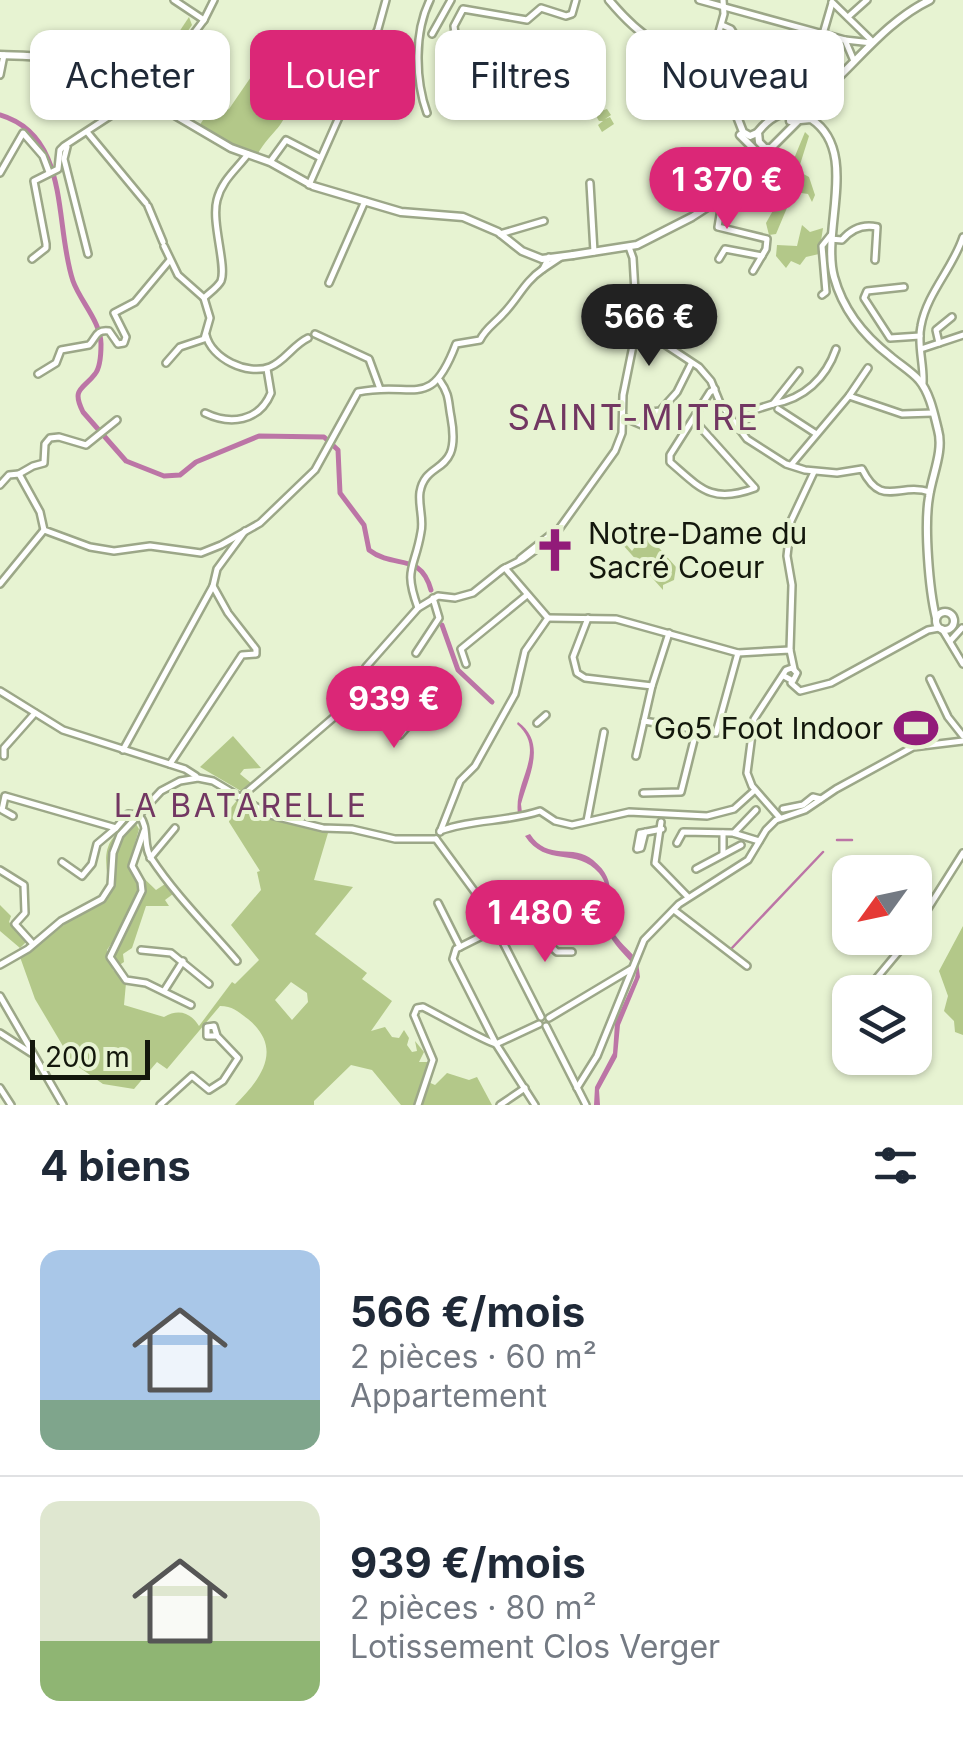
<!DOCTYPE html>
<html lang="fr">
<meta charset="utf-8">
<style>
body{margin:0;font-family:Inter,sans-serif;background:#f6f6f7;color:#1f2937;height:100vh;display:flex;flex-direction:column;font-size:38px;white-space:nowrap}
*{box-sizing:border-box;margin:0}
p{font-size:32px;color:#747a83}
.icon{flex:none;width:55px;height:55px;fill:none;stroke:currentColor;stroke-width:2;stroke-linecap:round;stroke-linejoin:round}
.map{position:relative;height:1105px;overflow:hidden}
.panel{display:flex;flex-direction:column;background:#fff;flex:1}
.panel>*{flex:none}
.guide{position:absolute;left:30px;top:30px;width:905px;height:90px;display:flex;gap:20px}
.needle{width:65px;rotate:237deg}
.controls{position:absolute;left:832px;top:855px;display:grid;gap:20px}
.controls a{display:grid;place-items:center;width:100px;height:100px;border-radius:20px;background:#fff;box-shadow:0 2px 8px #0004;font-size:50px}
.scale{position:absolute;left:30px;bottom:25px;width:120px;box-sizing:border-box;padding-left:10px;border:5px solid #13170c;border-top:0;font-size:28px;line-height:35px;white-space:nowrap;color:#13170c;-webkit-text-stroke:8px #e7f3d2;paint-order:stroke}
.price{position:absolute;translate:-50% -85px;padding:0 22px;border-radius:35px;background:#db2777;color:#fff;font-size:32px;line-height:65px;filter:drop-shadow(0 2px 5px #0008)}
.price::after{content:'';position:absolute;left:50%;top:60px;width:30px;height:22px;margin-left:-15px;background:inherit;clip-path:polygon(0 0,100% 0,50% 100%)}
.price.active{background:#222;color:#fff}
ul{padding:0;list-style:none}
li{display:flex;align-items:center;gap:30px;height:250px;padding:0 40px}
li+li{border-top:2px solid #e0e1e3}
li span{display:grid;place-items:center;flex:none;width:280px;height:200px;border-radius:20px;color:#555}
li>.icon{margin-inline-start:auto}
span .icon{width:120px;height:120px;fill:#fffc;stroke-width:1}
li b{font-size:42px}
h2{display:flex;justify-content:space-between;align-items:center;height:120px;padding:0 40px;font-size:42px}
.chip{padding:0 35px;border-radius:20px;background:#fff;box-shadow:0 2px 8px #0004;font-size:35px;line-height:90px}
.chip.active{background:#db2777;color:#fff}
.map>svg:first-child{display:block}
</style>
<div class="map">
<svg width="963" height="1105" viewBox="0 0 963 1105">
<rect width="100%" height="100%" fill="#e7f3d2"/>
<g fill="#b3c889" fill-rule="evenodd">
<polygon points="189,17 192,25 159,73 155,69 157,65"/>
<path d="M253,74L291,97C285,129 273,128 257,155L231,145L199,126L211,108L219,113L229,109Z"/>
<polygon points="592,95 594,98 599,95 605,106 601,111 607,109 611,115 605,119 610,117 614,124 602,132 598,125 603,121 599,121 588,102"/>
<polygon points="805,132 809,136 798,171 809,177 815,195 812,202 808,194 788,191 785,199 789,203 776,234 769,235 766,223 784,191 781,184 784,161 793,161"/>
<polygon points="802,225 810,232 823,228 819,254 806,257 800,265 791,261 786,268 776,256 777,245 797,246"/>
<polygon points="645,539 652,540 676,567 674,580 663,585 663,590 623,545 625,543 632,551 639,541"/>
<polygon points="233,736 261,768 244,769 240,774 251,783 241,791 200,767"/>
<path d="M238,799L268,817L328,833L314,880L353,887L315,934L367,973L362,979L392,1001L371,1031L385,1027L392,1037L399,1038L404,1030L409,1038L407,1045L412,1052L417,1051L415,1041L424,1052L419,1062H430L426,1081L435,1085L447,1073L469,1080L477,1077L492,1105H401L372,1070L351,1065L314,1101V1105H235C261,1079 284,1049 248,1019C238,1012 233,1006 220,1006L167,1069L157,1062L134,1089L103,1084L73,1063L35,999L20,957L72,919L102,904L110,895C106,862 97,837 136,824L139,829L129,864L156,890L165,884L173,894L165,900L169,906H146L132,948L123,954L124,962L118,966L113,957L116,949L111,944L107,950L113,970L126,983L124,1005L164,1017C179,1008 191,1013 199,1026L232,982L235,984L259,960L231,925L261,890L257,872L260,871L229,822L230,809ZM291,982L307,993L308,1002L292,1020L275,1000Z"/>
<polygon points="0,905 11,916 9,922 27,941 20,948 0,931"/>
<polygon points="963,926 963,1035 955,1032 954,1021 944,1011 948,996 939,971"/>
</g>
<g fill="#bc75a6">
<path d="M518,722C547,743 529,775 521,804L522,813L518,814C513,781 548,751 517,724Z"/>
<path d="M530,834C548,862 573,843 593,860C622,884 603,899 610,925C614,937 626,947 634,956L631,962C621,951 609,939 605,925C600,904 614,892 599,873C577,847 546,868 525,836Z"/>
<polygon points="638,962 640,977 620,1025 617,1057 599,1090 600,1105 594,1105 595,1087 613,1053 615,1023 635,978"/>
</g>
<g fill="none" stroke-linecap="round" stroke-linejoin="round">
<g stroke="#bc75a6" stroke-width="2.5">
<polyline points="837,840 852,840"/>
<polyline points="731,949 823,852"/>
</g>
<g stroke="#bc75a6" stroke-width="5">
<path d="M0,115C71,136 54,225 73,281C80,301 101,322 101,344C101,352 100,368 95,374C83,390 71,388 83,412L126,461L164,476L180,475L196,462L259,436L324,437L338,450L340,493L364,525L369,550C395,570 420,551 431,590"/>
<polyline points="442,625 458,670 492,702"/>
</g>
<g stroke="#9ca788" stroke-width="10">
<g id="minor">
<polyline points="174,0 204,20"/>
<polyline points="699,0 845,40 854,61"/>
<polyline points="832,2 873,42"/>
<polyline points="848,17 867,0"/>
<polyline points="722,25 731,29 762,78 809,90 817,96"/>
<polyline points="432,34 451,0"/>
<polyline points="823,34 832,3"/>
<polyline points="845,40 872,43"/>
<polyline points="456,41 454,26 463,9 527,20 541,8 566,16 572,14 576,0"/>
<polyline points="710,64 724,14 723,0"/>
<polyline points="0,75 4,55"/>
<polyline points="154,86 204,20 214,0"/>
<path d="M427,113C415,80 414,32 430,0"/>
<polyline points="88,133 146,203"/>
<polyline points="67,147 64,159 88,254"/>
<polyline points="270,162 286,140 319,157"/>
<polyline points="0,173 23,133 43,156 49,172"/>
<polyline points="590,183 594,252"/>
<polyline points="309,185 378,29 386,0"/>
<polyline points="723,197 718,227 767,239 766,249 753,271"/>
<polyline points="148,206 163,242"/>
<polyline points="500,234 544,221"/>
<path d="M830,239L842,240C852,228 863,224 877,227L875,260"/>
<path d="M164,246L178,275L204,298C209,293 218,287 221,281C227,266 211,222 217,200C222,180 236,170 248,154"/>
<polyline points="549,257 543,269 561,257"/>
<polyline points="32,259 46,248 46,244 34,181 58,169 60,150 64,146 133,101 139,94"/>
<polyline points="719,259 725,249 762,256"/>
<polyline points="329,283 365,201"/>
<polyline points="904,287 867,291 864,298 890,338 920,336"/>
<polyline points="822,295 826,292 822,246 830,236"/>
<path d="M637,326L699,367L711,381L720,403L747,439L786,464L805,470L837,473L862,469C882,509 898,482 930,492"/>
<polyline points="315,334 369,359 380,389"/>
<path d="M206,335C211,358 247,376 270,367C285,361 293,345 308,338"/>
<polyline points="939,343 936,330 952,317"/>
<polyline points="921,349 963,335"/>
<polyline points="166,363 180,347 204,339 210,318 204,298"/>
<path d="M38,374L56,363L61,350L89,345C96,339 95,329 109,331L118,344L124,343L126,337L114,313L135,302L170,260"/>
<path d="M923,383C924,364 917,344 921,326C927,293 953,268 963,237"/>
<polyline points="849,396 902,414 933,413"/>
<path d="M773,404C804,399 826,378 836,349"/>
<polyline points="778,409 815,433"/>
<polyline points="651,412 660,411 677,392 691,364"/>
<path d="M205,413C230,425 259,422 271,393L267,369"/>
<polyline points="623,417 644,426"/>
<path d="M693,419L755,488C712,504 701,489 670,462V455L710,392L715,389"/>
<polyline points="739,429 754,410 773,404 799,371"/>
<polyline points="791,465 849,396 868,368"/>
<polyline points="19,474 33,466 44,463 45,444 50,438 59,437 86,445 117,420"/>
<path d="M0,485L9,475L19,474L40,512L44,530L90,547L114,551L150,546L201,553L221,545L260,523L315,470L358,392C414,380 430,413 456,344L480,340C485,329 495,323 503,314C518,299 524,282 543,269"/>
<polyline points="520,559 554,532"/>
<polyline points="505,568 548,618"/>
<polyline points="0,584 44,530"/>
<path d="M418,608C403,567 415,569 421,532C424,519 418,505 420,492C426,458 462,477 451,417C448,402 450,395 440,381"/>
<polyline points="548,618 616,619 738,653 790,650 794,669"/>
<polyline points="588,618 573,657 577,673 585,678 652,686"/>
<polyline points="942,629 963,664"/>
<polyline points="951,640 962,628"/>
<polyline points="790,650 792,585 787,556 791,521 814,472"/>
<polyline points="416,653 439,618 433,598"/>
<polyline points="466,664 461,649 527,595"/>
<polyline points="930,679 948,717 963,736"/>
<polyline points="357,681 384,725 390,724 400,735 440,689"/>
<polyline points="791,683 800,691 831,683 928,630 939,628"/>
<polyline points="0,691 63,730 185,769 196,776"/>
<polyline points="644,721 716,733 738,653"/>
<polyline points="537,723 546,715"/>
<polyline points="123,750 213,586"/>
<polyline points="4,756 4,748 35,713"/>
<polyline points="636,756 652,686 669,633"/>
<polyline points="170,764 242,655 256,654 256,649 228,613 213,586 217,569 245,531"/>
<polyline points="643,793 681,792 696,732"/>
<polyline points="242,796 340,712 366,667 418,608 438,596 455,598 473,593 503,569 523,559 554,536 615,451 622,433 623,395 637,326 633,258 629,247"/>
<polyline points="783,809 803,805 813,797 821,799"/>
<path d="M139,815C150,828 142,845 151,858C176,896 208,927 237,961"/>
<polyline points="13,816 2,810 5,796 116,828 128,814 139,815"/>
<polyline points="780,818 752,786 747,773 754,719 786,670 792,668 797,673 793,681 784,676"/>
<polyline points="587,821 604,732"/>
<polyline points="661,822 655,863 688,897"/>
<polyline points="144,831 132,866 141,882 142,891 110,957 126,980 146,983 191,1005"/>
<path d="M440,831C472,819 508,822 540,811L555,821L572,825L629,812L707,816L734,809L755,790"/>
<polyline points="440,832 460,781 475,766 515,694 525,651 548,618"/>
<polyline points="645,832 641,848 637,849 640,833 641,833 662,829"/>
<polyline points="734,833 756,810"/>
<polyline points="436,839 483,903 541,1017"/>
<polyline points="677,843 683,832 733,833 759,841"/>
<polyline points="723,854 723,833"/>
<polyline points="150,858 175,828"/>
<polyline points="62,862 82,876 92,864 97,844 116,828"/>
<polyline points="696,869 741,845"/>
<polyline points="0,870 24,885 25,913 15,924 33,944"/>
<polyline points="438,903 460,947"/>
<polyline points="674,910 747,966"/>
<polyline points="496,929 456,949 453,959 496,1044 535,1105"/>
<polyline points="915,929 963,853"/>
<polyline points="504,943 521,929 544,940 557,952 572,952"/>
<polyline points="141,950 171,953 209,984"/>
<polyline points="0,965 28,949 61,921 102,899 111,885 113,853 120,835 161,791 180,781 198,778 213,781 270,815 323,828 352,829 395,839 436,839"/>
<polyline points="164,991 183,961"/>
<polyline points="865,992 910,938"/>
<polyline points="0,996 63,1105"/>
<polyline points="549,1018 631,969"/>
<polyline points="546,1026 586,1105"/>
<polyline points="0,1033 31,1053"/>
<polyline points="496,1044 539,1024"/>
<polyline points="0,1088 11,1105"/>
<polyline points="577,1088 597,1056 644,940 679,904 748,860 766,830 776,820 805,810 836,789 913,747 963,741"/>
<polyline points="160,1105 192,1076 209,1090 223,1081 238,1058 217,1036 214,1026 207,1027 207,1036 217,1036"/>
<path d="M418,1105L433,1060L414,1015L417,1008L423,1007C437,1014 488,1043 496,1044"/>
<polyline points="500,1105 525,1088"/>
</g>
</g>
<g stroke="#9ca788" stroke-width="11">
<g id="tertiary">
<path d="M609,0C645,43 664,49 715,67L721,75L743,132L750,136L757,133"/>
<path d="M0,55C53,57 71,55 119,82C127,87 132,87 139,94L231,148L270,162L313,186L401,212L463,217L498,232L522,251L542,259L573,255"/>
<polyline points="119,79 147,75 154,86 144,95"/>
<path d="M790,121L811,119C860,151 821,229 834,277C843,310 863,335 890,356C899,364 911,371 919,380C930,393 934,414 938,430C944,451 932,475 929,497C924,526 929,589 936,618"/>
<path d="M797,122L771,148H765L759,142L758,132C779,106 791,117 811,102C852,70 882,23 930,0"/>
<polyline points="740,135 754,149 758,162"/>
<polyline points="573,255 637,245 692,217 743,184 770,149"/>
<circle cx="945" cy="621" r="9"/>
</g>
</g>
<use href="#minor" stroke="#fff" stroke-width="5"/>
<use href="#tertiary" stroke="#fff" stroke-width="6"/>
</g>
<defs>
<g id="church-bare" transform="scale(3.45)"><path d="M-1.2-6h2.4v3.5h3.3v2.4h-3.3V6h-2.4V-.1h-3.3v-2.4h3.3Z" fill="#921b79" stroke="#e7f3d2" stroke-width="2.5" paint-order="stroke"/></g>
<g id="stadium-bare" transform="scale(3.45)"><path d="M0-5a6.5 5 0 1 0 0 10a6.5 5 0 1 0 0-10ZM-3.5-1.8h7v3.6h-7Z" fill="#921b79" stroke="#e7f3d2" stroke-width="2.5" paint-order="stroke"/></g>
</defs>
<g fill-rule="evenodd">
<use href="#church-bare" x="555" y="550"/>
<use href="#stadium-bare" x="916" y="728"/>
</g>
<g text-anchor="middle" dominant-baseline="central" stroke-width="8" stroke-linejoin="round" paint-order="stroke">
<g font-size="30" fill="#13170c" stroke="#e7f3d2" text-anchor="start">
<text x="588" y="533">Notre-Dame du<tspan x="588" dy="34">Sacré Coeur</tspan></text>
<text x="883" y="728" text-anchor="end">Go5 Foot Indoor</text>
</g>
<g font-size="32" letter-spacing="2.5" fill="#723762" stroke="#e7f3d2">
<text x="241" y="805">LA BATARELLE</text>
</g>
<g font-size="35" letter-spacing="2.5" fill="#723762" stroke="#e7f3d2">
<text x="634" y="417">SAINT-MITRE</text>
</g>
</g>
</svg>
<div class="controls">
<a><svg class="needle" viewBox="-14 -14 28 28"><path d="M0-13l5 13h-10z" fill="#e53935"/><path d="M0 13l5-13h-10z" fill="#747a83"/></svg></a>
<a><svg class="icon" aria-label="layers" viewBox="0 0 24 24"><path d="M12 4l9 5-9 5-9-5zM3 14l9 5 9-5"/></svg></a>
</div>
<div class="scale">200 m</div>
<b class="price" style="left:727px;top:232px">1 370 €</b>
<b class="price active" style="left:649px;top:369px">566 €</b>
<b class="price" style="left:394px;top:751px">939 €</b>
<b class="price" style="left:545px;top:965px">1 480 €</b>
<div class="guide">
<a class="chip">Acheter</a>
<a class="chip active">Louer</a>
<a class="chip">Filtres</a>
<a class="chip">Nouveau</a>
</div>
</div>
<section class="panel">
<h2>4 biens<svg class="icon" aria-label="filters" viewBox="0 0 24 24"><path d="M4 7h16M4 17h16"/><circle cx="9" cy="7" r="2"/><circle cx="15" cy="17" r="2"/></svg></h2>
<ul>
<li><span style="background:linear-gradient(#a9c7e8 75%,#7fa58c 0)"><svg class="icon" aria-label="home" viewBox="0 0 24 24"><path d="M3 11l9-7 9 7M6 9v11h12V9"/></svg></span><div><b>566 €/mois</b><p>2 pièces · 60 m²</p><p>Appartement</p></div></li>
<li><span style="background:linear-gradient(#dfe7d0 70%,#8fb573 0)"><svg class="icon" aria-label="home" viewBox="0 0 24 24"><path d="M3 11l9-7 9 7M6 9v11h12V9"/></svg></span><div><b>939 €/mois</b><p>2 pièces · 80 m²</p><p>Lotissement Clos Verger</p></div></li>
</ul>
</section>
